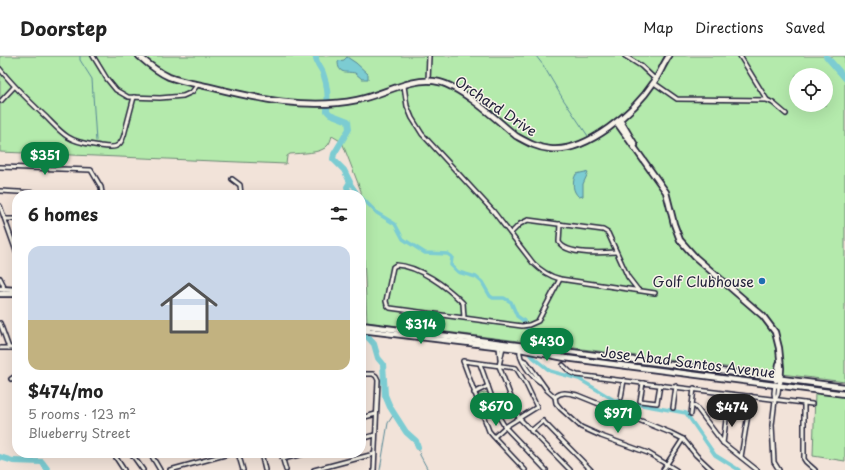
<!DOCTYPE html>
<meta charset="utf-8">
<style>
body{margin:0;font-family:"Playpen Sans",sans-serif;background:#f6f6f6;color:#222;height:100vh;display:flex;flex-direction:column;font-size:15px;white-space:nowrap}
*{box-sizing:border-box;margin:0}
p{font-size:13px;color:#767676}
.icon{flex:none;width:22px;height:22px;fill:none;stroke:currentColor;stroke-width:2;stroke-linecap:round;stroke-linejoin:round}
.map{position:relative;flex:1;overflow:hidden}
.sheet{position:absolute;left:12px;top:134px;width:354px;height:268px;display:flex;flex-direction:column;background:#fff;border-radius:16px;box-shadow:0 4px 16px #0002}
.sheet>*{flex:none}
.fabs{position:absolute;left:789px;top:12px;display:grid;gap:8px}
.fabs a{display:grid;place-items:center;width:44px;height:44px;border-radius:50%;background:#fff;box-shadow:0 4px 16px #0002;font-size:20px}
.price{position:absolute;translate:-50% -34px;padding:0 9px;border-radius:14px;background:#0b8043;color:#fff;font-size:13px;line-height:26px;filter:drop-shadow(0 1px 2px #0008)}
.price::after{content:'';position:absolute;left:50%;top:24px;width:12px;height:9px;margin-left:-6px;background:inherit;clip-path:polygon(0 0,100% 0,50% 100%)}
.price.active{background:#222;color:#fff}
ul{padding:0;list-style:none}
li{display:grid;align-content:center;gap:8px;height:212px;padding:0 16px}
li+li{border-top:1px solid #e0e0e0}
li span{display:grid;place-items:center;height:124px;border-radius:12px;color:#555}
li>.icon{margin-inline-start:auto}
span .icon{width:72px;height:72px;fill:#fffc;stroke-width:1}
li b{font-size:17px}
h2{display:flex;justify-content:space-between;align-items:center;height:48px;padding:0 16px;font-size:17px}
header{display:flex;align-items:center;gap:24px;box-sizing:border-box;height:56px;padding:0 20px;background:#fff;border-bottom:1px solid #e0e0e0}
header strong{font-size:19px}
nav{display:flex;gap:22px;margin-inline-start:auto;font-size:14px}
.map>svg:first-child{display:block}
</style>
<header>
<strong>Doorstep</strong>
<nav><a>Map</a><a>Directions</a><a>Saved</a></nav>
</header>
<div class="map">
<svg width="845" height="414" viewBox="0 0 845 414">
<rect width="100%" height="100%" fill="#f2e3d9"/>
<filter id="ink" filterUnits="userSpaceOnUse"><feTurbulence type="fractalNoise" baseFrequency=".025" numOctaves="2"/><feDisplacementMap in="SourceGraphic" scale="8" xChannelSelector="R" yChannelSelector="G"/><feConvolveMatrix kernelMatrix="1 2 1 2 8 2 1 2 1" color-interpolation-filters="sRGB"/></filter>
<g filter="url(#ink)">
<g fill="#b4eaac" stroke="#6b8674" fill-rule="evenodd">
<path d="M0,0H845V326L367,266L361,135L342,86L332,80C331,83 330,87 328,89C322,98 300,97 290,98L287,100L286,108L0,96ZM796,19H826V49H796Z"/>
<polygon points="488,336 493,352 482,355 477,339"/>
<polygon points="815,337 845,341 845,405 813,400"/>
</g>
<g fill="#7bccd2" stroke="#578896">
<path d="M347,1L356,7L368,18V23H362L355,17C346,15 338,19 338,5L344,4Z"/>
<path d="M585,116L588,117L583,128V140L579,141C572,135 572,126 576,118Z"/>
</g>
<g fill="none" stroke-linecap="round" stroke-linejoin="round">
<g stroke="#578896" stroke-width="1">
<polyline points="80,0 80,4 92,23 96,85"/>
<polyline points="536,0 543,9 563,43 588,80"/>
<polyline points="418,391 420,399 428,414"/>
<polyline points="380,414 388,367 394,358"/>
</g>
<g stroke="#7bccd2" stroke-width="3.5">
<polyline points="350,126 359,139"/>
<polyline points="361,141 377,157 395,168 403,183 425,197 448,198 452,201 451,209 458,216 476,221 482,226 490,240 493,242 504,242 511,246 517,260 524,265"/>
<polyline points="527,273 530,299 550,315 579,323 614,344 686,357 715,399 739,414"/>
</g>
<g stroke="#7bccd2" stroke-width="6">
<path d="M316,0C315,7 321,11 323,17C328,30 328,41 327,55L330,58L348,65L349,73L334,98L333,103L344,114L350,126L347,131L350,139"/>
<polyline points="826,0 845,22"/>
<polyline points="361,266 361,267"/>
<polyline points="365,278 374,288 378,302 383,308 385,339 390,351 406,376 416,385 418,391"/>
<polyline points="0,401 13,405 42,406 48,414"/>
</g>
<g stroke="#22223b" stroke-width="6">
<g id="street">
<polyline points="93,0 107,23 116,34 128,41 160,42 183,40 192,36 198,28"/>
<polyline points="625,0 641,10 656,24"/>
<polyline points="740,0 767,44"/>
<path d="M0,13C14,31 30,46 47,62C53,68 60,76 68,81C77,87 89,88 100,90C113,92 120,93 124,79L134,41"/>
<polyline points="428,25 429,0"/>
<polyline points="654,27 677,43 767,44 773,47 786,58"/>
<path d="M404,30L407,50L412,62L422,78L493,155L533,207C541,215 549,220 560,223L655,237"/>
<polyline points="1,45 14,31"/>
<polyline points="0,111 91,114 101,131 102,137 98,139"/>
<polyline points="232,123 240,129 241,139"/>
<polyline points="0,135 73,139"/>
<polyline points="0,150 17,198"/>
<polyline points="5,163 17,163"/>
<path d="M560,168L559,186C566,199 603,197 616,196"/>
<polyline points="511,177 520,168 528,164 603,174 608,177 628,221 638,234"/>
<polyline points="0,222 3,228 4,234"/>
<path d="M464,262L463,247C447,231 419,210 396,209L393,211L386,245L387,249L390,252L522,270L529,269L538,265L560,223"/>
<polyline points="0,267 9,292"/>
<polyline points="499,290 500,303"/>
<polyline points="503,291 499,310 519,362 570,414"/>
<polyline points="0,292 17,292"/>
<path d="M520,293C518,304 531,320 540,326"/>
<polyline points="523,304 527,306 547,334 555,341 556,347 561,353 581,371 601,380 648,397 676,414"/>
<polyline points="480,308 499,361 505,371 546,414"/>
<polyline points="563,309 570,316 577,319 812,348"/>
<polyline points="361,318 373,318 376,320 378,324 374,414"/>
<polyline points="11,323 17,319"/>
<polyline points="643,327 640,345 657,347 660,329"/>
<polyline points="775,328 774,337 775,344"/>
<polyline points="474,337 488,330"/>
<path d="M555,341C562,335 568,337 577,339L671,377L683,383L696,399L712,414"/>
<polyline points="621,342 624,324"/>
<polyline points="804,347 804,403 806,406 815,414"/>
<polyline points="692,349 696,351 723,387 757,414"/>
<polyline points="673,352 676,330"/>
<polyline points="691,358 694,332"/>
<polyline points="361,362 376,358"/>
<polyline points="531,375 543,365 591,414"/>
<polyline points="494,381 505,371 537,351 526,328 516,312 463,305 489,375 494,381 525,414"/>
<polyline points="361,383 375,379"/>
<polyline points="723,387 726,364 724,359"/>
<polyline points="113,397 124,414"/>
<polyline points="131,397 143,414"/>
<polyline points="150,397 160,414"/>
<polyline points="238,397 243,414"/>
<polyline points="261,397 265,414"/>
<polyline points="281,397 286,414"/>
<polyline points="151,399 160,397"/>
<polyline points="741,401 751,340"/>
<polyline points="283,403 307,397"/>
<polyline points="170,414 232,397"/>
<polyline points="314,414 374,398"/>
<polyline points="663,414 683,383"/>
<polyline points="779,414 774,406 772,369 775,344 778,338 779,328"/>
</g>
</g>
<g stroke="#22223b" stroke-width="8">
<g id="secondary">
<path d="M139,0C148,8 158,16 169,21C182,26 197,28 210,31C258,43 308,54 357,44C384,39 411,20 439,26C462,31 497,64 516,80C527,86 537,92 550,93C587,97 635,55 654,26C660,18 663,8 669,0"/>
<polyline points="620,64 635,89"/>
<polyline points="617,67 666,136 674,168 680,184 695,201 763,260 775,276 779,292 781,312 780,326"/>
<polyline points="0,233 17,234"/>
<polyline points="0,238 17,238"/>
<polyline points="361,269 845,331"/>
<polyline points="361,274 520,293 565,302 845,338"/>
<polyline points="776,324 779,308"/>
</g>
</g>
<use href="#street" stroke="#f7f3e8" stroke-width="3"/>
<use href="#secondary" stroke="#f7f3e8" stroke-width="4.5"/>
</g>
</g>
<circle fill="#1f6fb2" stroke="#f7f3e8" stroke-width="1.5" cx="762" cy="225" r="4"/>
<g text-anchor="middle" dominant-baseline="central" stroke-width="3" stroke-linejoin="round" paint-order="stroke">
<g font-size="14" fill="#22223b" stroke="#f7f3e8">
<text transform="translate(496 50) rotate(34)">Orchard Drive</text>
<text transform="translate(688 306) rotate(7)">Jose Abad Santos Avenue</text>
</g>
<g font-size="14" fill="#22223b" stroke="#f7f3e8" text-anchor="end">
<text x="754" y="225">Golf Clubhouse</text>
</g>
</g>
</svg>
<div class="fabs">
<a><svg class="icon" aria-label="locate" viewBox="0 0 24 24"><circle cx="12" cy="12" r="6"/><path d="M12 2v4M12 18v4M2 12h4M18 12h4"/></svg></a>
</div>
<b class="price" style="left:45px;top:120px">$351</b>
<b class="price" style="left:421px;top:289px">$314</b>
<b class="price" style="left:547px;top:306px">$430</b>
<b class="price" style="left:496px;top:371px">$670</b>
<b class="price active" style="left:732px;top:372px">$474</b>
<b class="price" style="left:618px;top:378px">$971</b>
<section class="sheet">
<h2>6 homes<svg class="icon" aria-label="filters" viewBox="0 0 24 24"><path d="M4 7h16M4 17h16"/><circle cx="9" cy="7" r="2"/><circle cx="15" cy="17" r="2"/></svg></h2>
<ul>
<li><span style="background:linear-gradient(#c9d6e8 60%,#c2b280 0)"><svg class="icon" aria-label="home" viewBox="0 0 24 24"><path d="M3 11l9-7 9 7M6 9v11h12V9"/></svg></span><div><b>$474/mo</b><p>5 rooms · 123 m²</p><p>Blueberry Street</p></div></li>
</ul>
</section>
</div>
